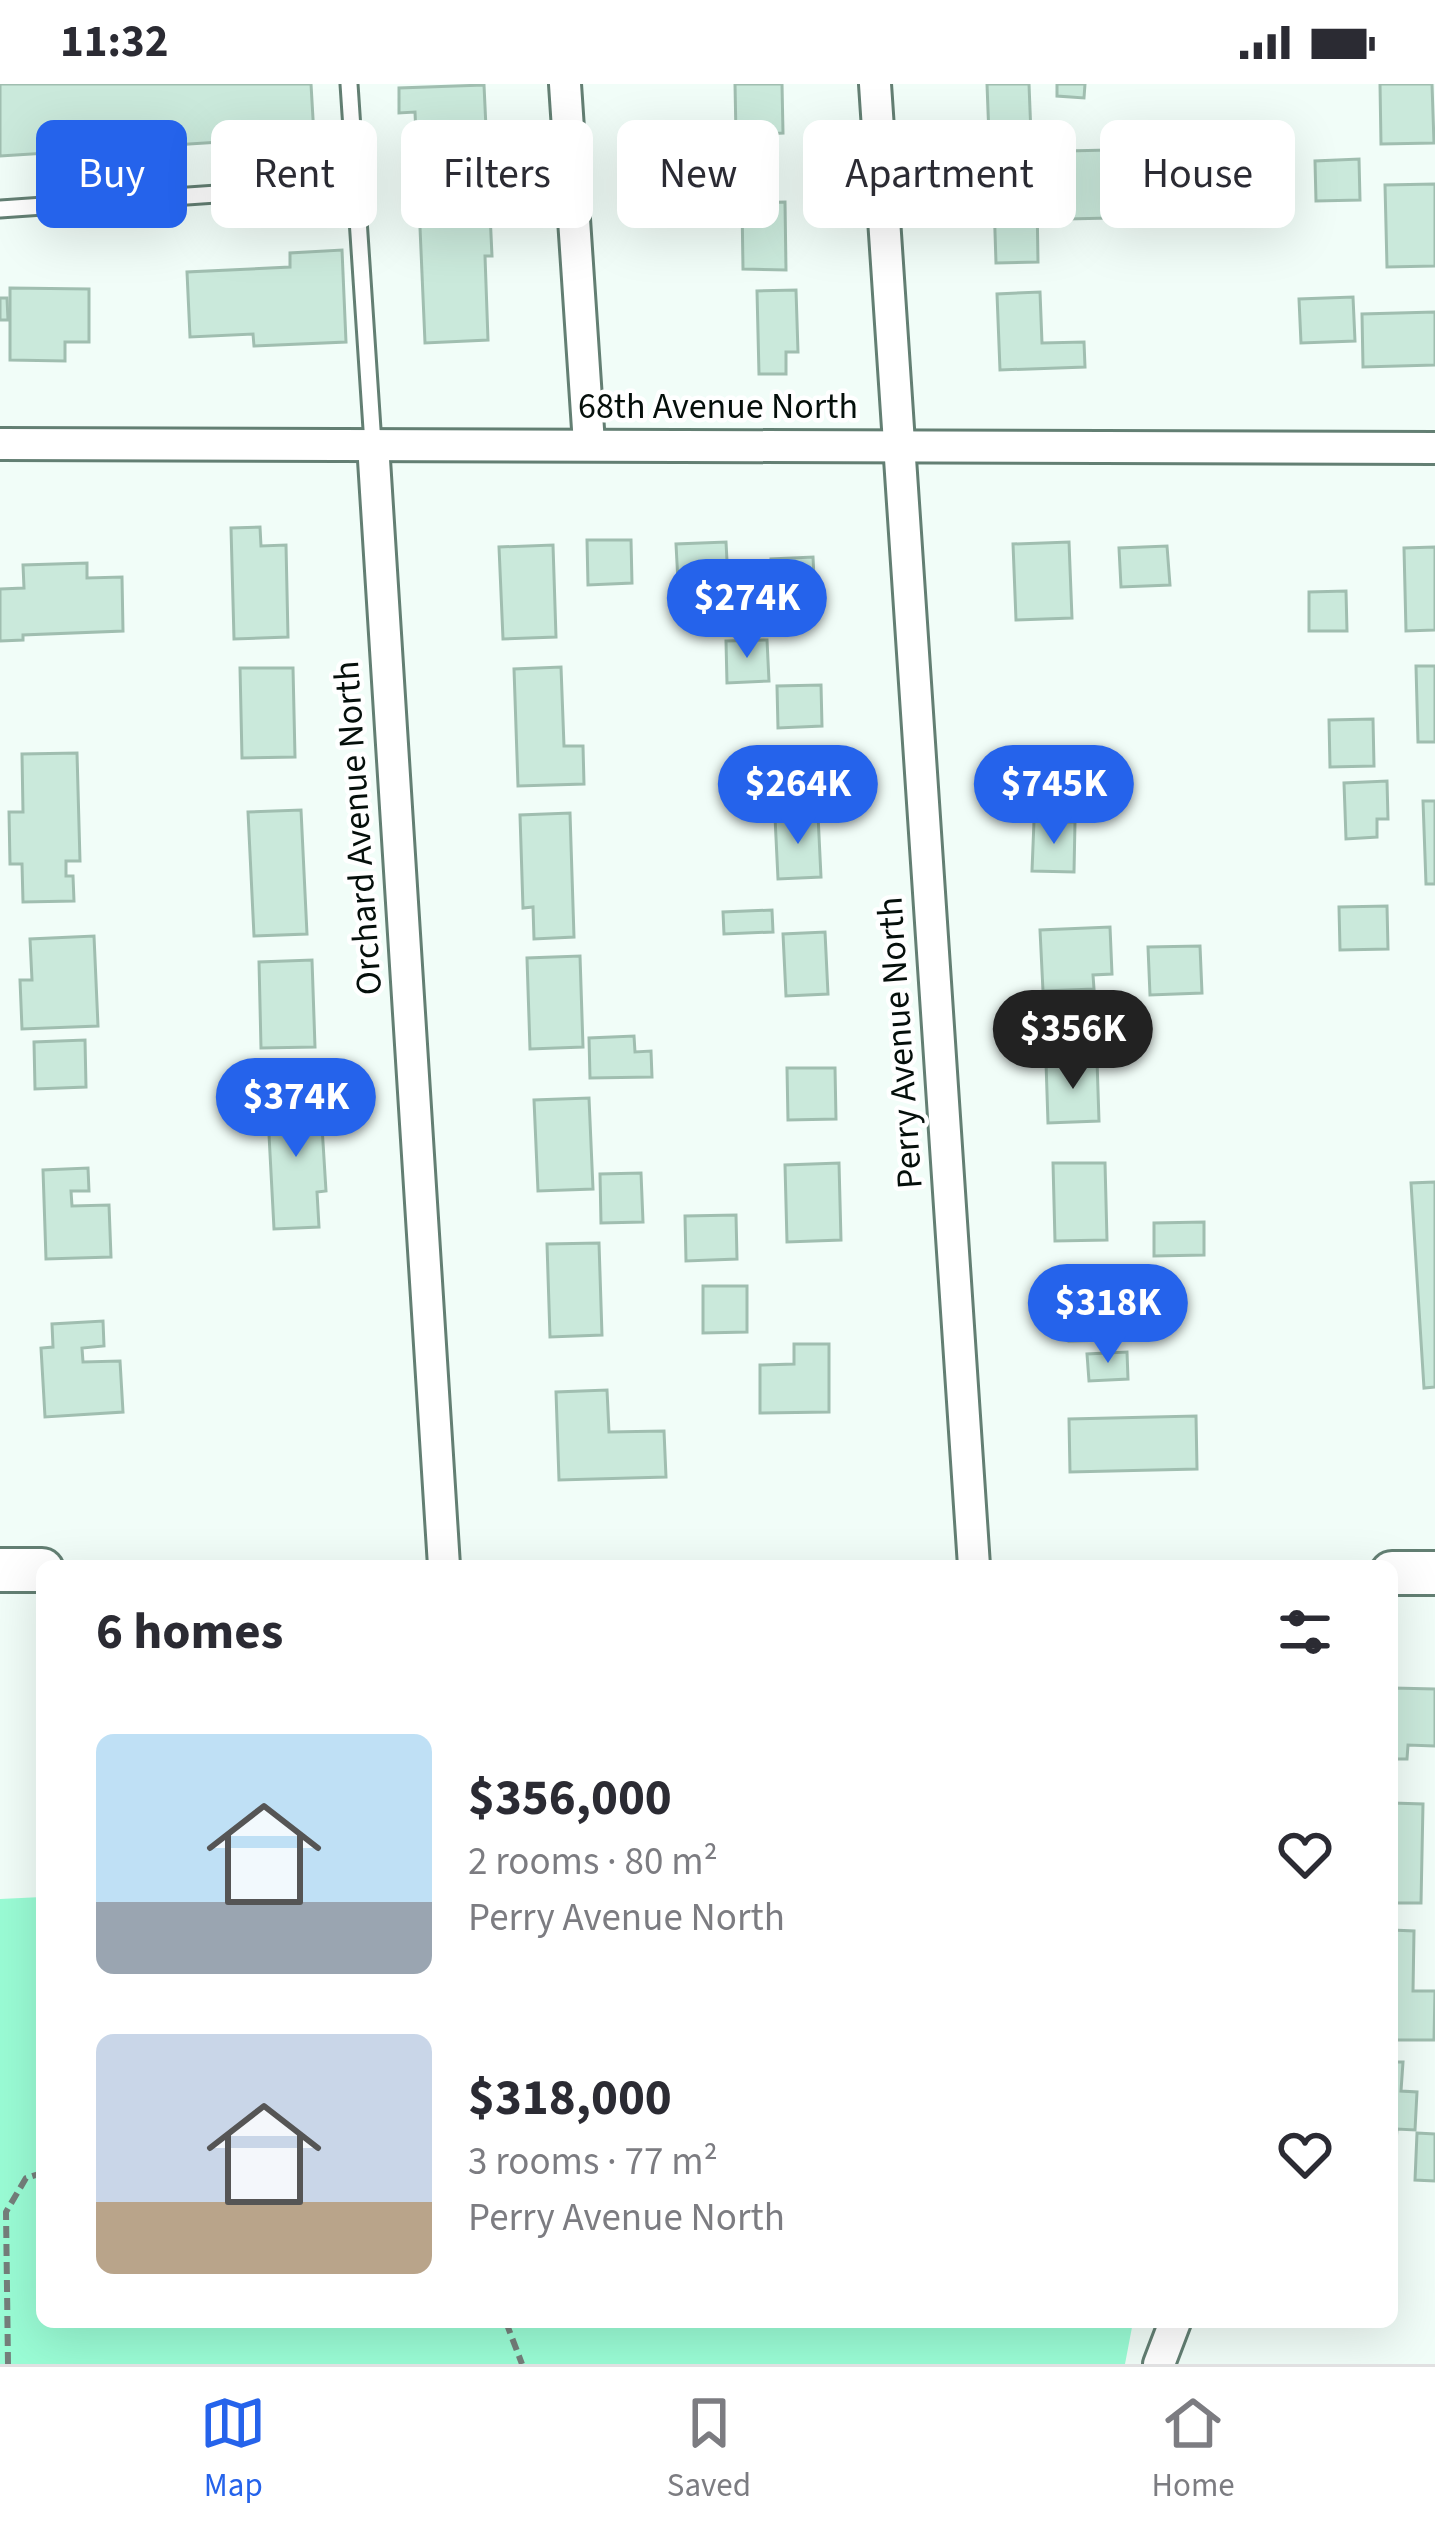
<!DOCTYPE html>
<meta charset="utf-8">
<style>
body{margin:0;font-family:"Source Sans 3",sans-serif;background:#f7f7f7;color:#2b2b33;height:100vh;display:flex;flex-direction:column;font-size:45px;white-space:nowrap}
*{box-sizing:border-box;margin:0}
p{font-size:39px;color:#7c7c81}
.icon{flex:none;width:66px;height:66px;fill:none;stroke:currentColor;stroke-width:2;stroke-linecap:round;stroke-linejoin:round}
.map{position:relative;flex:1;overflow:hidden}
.sheet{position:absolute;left:36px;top:1476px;width:1362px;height:768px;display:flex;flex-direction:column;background:#fff;border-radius:18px;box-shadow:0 12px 48px #0002}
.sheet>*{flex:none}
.hud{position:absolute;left:36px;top:36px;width:1365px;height:108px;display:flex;gap:24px}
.price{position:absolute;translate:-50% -102px;padding:0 27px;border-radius:42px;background:#2563eb;color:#fff;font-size:39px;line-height:78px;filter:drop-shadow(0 3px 6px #0008)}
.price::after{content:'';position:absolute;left:50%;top:72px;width:36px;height:27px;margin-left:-18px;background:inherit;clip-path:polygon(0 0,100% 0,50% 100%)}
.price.selected{background:#222;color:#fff}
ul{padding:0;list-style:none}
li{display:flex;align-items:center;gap:36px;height:300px;padding:0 60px}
li span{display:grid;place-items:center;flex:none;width:336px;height:240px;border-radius:18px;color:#555}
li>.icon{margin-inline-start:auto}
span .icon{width:144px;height:144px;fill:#fffc;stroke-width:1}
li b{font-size:51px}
h2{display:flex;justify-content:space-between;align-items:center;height:144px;padding:0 60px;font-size:51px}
.chip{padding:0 42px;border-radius:18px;background:#fff;box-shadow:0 12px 48px #0002;font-size:42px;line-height:108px}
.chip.selected{background:#2563eb;color:#fff}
.status{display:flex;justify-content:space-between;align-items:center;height:84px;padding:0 60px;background:#fff;direction:ltr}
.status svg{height:33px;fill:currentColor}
.tabs{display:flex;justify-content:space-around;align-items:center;height:168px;border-top:3px solid #e1e1e2;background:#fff;font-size:33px;color:#7c7c81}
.tabs a{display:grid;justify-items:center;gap:6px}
.tabs .selected{color:#2563eb}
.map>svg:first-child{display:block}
</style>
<div class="status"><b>11:32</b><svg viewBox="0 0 49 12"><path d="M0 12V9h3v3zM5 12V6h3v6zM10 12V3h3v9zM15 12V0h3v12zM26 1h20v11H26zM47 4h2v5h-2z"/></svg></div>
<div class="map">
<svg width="1435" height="2280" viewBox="0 0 1435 2280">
<rect width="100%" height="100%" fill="#f1fdf8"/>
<polygon fill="#9afcd5" points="42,1813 42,2238 1133,2238 1125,2280 0,2280 0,1815"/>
<g fill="#cae9db" stroke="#a0beb0" stroke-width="3">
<polygon points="0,0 311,0 314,52 0,72"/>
<polygon points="735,0 782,0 783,49 736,51"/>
<polygon points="987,0 1029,0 1031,51 989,52"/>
<polygon points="1057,0 1085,0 1084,14 1057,12"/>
<polygon points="1380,0 1432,0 1434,59 1381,60"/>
<polygon points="484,1 492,172 485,172 488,256 425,259 415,28 399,29 399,4"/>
<polygon points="1109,66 1110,134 1067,135 1066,67"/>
<polygon points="1123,71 1157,71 1157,99 1123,98"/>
<polygon points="1359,75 1360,116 1316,117 1315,77"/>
<polygon points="1435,100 1435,182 1387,183 1385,101"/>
<polygon points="1037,116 1038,178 996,179 994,117"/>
<polygon points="785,118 786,186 743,185 742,119"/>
<polygon points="342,166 346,258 254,262 253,250 190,253 187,188 290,183 290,169"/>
<polygon points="10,204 89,205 89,258 65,258 65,277 10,276"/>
<polygon points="796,206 798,268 786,268 786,290 759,290 757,207"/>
<polygon points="1040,208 1042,259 1084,258 1085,283 1000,286 997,210"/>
<polygon points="1353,213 1355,257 1301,259 1299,215"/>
<polygon points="0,214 7,214 8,236 0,236"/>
<polygon points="1435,228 1435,281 1363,283 1362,230"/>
<polygon points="260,443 261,462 286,461 288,553 234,555 231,444"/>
<polygon points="587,456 631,456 632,499 588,501"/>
<polygon points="726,458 728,496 678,498 676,460"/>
<polygon points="1069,458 1072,534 1016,536 1013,460"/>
<polygon points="553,461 556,553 503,555 499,463"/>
<polygon points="1167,462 1170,501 1121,503 1119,464"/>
<polygon points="1435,463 1435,546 1406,547 1404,464"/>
<polygon points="813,473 816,536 774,537 771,475"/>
<polygon points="87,479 87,494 122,493 123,547 23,551 23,556 0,557 0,505 24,504 23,481"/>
<polygon points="1346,507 1347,547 1309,547 1309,508"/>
<polygon points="767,556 769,597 727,599 726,557"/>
<polygon points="1416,582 1435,582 1435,658 1418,658"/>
<polygon points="561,583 564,662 583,662 584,700 518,702 514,585"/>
<polygon points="240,584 293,584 295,673 242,674"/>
<polygon points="821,601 822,642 778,644 777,602"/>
<polygon points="1373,635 1374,682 1330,683 1329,636"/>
<polygon points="77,669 80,777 66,777 66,792 73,792 74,817 23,818 22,780 10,780 9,728 23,728 22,670"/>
<polygon points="1387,697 1388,735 1377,735 1377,753 1346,755 1344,699"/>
<polygon points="1423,717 1435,717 1435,800 1426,800"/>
<polygon points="301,726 307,850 254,852 248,728"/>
<polygon points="570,729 574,853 534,855 533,823 523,824 520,731"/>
<polygon points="818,731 821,793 778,795 775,733"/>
<polygon points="1034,737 1075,738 1074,788 1032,787"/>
<polygon points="1387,822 1388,865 1340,866 1339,823"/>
<polygon points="772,826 773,848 724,850 723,828"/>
<polygon points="1110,843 1112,890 1093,891 1094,905 1043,907 1040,846"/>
<polygon points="825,848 828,910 786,912 783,850"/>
<polygon points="94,852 98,942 22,945 20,896 32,896 30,855"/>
<polygon points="1200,862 1202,909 1150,911 1148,863"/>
<polygon points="580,872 583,963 530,965 527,874"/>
<polygon points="312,876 315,963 261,964 259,878"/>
<polygon points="634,952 635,968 651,967 652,993 590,994 589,954"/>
<polygon points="85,956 86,1003 35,1005 34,958"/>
<polygon points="1097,976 1099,1037 1048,1039 1046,978"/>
<polygon points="787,984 835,984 836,1035 788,1036"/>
<polygon points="320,1010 326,1107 317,1108 319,1143 274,1145 267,1013"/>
<polygon points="589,1014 593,1105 538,1107 534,1016"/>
<polygon points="839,1079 841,1156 787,1158 785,1081"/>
<polygon points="1053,1079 1105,1079 1107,1156 1055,1157"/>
<polygon points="88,1084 89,1107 71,1107 72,1122 109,1121 111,1173 46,1175 43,1086"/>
<polygon points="641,1089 643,1138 601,1139 600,1090"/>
<polygon points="1435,1098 1435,1303 1424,1304 1411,1099"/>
<polygon points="736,1131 737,1175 686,1177 685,1132"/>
<polygon points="1204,1138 1204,1171 1154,1172 1154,1139"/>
<polygon points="599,1159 602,1251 550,1253 547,1160"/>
<polygon points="1109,1200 1110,1256 1069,1257 1067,1202"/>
<polygon points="703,1202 747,1202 747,1248 703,1249"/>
<polygon points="103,1237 104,1262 82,1264 83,1278 120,1277 123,1328 45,1333 41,1264 53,1263 52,1240"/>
<polygon points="794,1260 829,1260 829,1328 760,1329 760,1281 794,1280"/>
<polygon points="1127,1268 1128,1295 1089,1297 1087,1270"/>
<polygon points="607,1306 609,1348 664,1347 666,1393 559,1396 556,1308"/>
<polygon points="1196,1332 1197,1385 1070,1388 1069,1335"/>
<polygon points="1393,1604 1435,1605 1435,1662 1408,1661 1407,1675 1392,1675"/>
<polygon points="1392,1719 1423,1720 1421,1819 1392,1819"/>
<polygon points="1392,1846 1414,1847 1413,1907 1435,1907 1434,1956 1392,1956"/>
<polygon points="1392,1978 1403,1978 1401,2007 1417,2008 1415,2046 1397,2045 1396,2058 1392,2058"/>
<polygon points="1417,2049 1435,2050 1435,2097 1415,2096"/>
</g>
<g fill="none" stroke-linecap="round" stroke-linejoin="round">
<g stroke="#637f73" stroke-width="21">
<g id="lane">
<polyline points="349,0 373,360"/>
<polyline points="0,125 288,105"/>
</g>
</g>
<g stroke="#637f73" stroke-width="36">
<g id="street">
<polyline points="565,0 589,360"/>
<polyline points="875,0 974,1482"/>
<polyline points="0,360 1435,364"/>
<polyline points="373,360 444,1482"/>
<polyline points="1159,2280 1175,2238"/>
</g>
</g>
<g stroke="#637f73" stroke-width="48">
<g id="secondary">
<polyline points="0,1486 42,1486"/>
<polyline points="1392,1489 1435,1489"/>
</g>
</g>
<g stroke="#757f7b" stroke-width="6" stroke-dasharray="12 6" stroke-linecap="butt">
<polyline points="506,2238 522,2280"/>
<polyline points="8,2280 6,2128 26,2094 42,2089"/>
</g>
<use href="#lane" stroke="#fff" stroke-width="15"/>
<use href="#street" stroke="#fff" stroke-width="30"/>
<use href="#secondary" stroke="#fff" stroke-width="42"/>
</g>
<g text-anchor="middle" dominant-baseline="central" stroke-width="9" stroke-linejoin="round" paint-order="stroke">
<g font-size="36" fill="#050f0b" stroke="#fff">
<text x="718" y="322">68th Avenue North</text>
<text transform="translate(358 744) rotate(-94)">Orchard Avenue North</text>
<text transform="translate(900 959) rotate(-94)">Perry Avenue North</text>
</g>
</g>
</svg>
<b class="price" style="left:747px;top:577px">$274K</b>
<b class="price" style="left:798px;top:763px">$264K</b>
<b class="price" style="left:1054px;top:763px">$745K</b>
<b class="price selected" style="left:1073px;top:1008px">$356K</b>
<b class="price" style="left:296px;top:1076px">$374K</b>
<b class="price" style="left:1108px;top:1282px">$318K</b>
<div class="hud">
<a class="chip selected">Buy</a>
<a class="chip">Rent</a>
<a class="chip">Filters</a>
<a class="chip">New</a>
<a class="chip">Apartment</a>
<a class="chip">House</a>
</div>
<section class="sheet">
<h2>6 homes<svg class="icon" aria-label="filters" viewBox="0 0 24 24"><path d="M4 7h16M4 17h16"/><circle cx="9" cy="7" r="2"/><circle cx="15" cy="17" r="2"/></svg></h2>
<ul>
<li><span style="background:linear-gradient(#bfe0f5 70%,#9aa5b1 0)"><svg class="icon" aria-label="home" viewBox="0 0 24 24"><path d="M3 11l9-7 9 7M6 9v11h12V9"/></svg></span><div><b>$356,000</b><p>2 rooms · 80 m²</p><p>Perry Avenue North</p></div><svg class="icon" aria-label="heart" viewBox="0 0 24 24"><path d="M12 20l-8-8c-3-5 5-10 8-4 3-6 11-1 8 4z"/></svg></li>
<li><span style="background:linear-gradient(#c9d6e8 70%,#b9a48a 0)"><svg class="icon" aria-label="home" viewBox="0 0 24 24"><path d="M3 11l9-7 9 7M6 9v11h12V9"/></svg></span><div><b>$318,000</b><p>3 rooms · 77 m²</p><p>Perry Avenue North</p></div><svg class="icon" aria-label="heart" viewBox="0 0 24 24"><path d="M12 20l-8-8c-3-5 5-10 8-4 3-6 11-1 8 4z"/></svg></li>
</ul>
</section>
</div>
<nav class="tabs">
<a class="selected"><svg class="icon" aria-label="map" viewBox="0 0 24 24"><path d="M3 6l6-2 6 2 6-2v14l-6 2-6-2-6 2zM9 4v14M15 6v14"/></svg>Map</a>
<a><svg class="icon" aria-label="saved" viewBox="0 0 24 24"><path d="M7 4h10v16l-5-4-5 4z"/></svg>Saved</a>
<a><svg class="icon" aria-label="home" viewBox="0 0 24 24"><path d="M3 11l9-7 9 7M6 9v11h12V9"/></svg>Home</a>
</nav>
